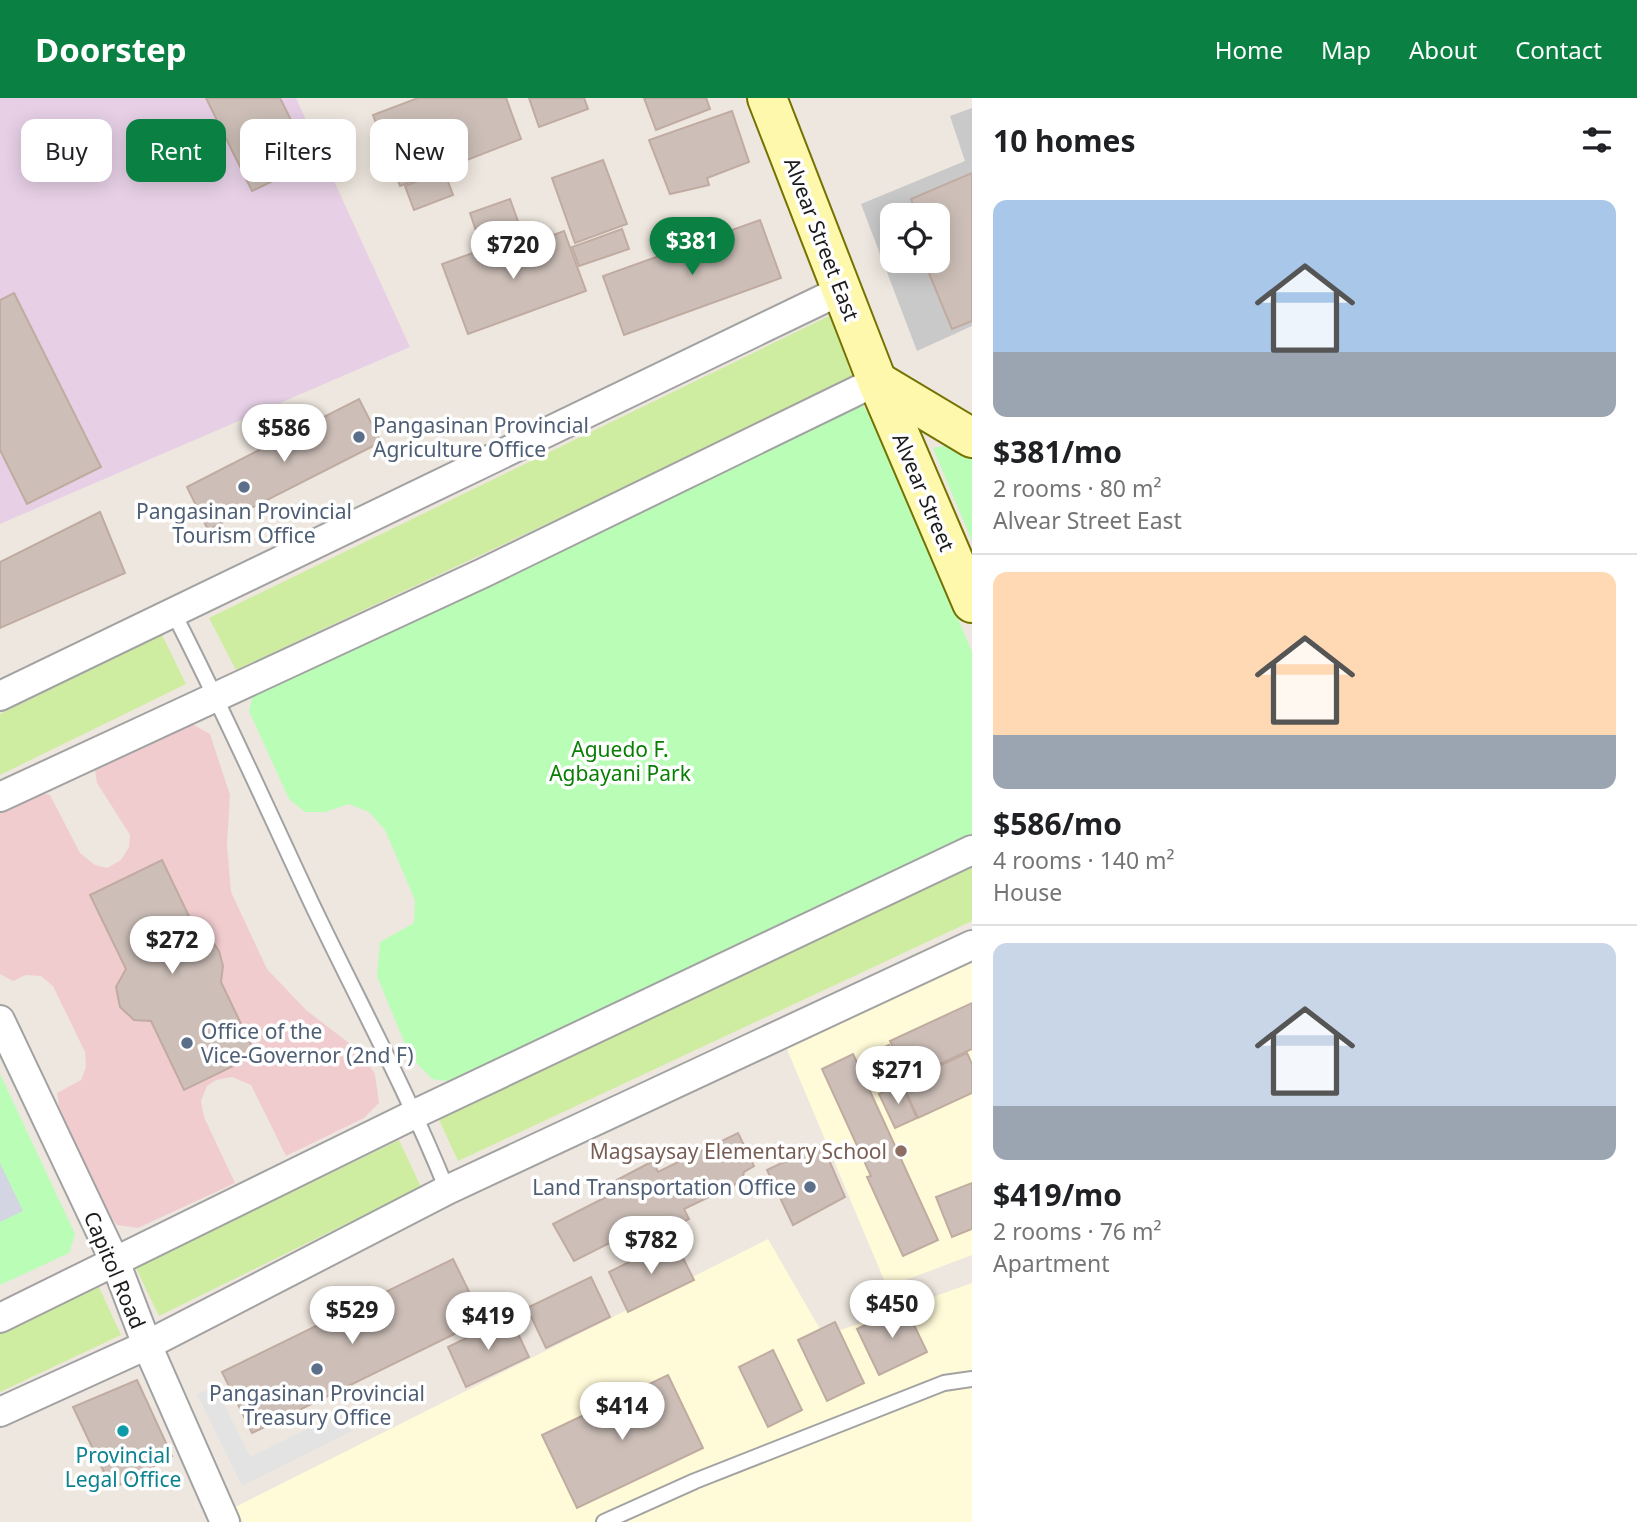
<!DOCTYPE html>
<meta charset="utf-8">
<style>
body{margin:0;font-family:"Noto Sans",sans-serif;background:#f2f2f2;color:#202124;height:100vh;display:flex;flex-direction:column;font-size:26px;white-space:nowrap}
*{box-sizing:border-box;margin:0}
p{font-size:23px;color:#757577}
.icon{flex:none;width:38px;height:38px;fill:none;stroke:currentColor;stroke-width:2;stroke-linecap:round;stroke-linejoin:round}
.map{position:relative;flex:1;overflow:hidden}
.drawer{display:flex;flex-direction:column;background:#fff;width:665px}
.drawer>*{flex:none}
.hud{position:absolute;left:21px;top:21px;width:665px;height:63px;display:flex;gap:14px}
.tools{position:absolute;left:880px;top:105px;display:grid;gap:14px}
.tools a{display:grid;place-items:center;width:70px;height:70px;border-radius:14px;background:#fff;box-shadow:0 4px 18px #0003;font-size:35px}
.price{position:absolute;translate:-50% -60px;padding:0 16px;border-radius:24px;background:#fff;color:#222;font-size:23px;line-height:46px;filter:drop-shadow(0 2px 4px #0008)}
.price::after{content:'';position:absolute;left:50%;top:42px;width:21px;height:16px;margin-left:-10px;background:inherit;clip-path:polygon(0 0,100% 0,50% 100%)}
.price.current{background:#0b8043;color:#fff}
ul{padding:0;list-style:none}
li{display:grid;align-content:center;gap:14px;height:371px;padding:0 21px}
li+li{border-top:2px solid #e0e0e0}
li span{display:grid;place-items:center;height:217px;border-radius:14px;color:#555}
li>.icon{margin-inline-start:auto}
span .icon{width:126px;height:126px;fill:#fffc;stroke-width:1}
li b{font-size:30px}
h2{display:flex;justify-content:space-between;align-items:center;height:84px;padding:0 21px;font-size:30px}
.pill{padding:0 24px;border-radius:14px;background:#fff;box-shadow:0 4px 18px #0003;font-size:24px;line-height:63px}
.pill.current{background:#0b8043;color:#fff}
header{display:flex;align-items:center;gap:42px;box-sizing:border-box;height:98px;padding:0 35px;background:#0b8043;color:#fff}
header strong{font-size:33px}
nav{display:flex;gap:38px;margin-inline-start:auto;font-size:24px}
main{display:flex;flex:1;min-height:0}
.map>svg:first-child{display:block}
</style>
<header>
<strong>Doorstep</strong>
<nav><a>Home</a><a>Map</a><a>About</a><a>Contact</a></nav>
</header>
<main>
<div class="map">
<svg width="972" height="1424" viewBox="0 0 972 1424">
<rect width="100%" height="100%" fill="#eee7df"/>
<polygon fill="#f1cccf" points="185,622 210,636 230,697 227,746 231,794 267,871 306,912 358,952 375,976 379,1005 364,1020 286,1058 251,987 232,979 216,982 207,988 201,1003 204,1019 235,1085 138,1130 117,1127 106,1112 59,1009 57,995 81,982 86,969 85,954 53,888 41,878 26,877 13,883 0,876 0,709 36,693 50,697 80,755 95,767 107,770 121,762 129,749 130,737 97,685 95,672 102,663"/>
<polygon fill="#e7d0e6" points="0,0 296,0 410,249 0,426"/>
<g fill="#fffad7">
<polygon points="972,858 972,1157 887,1189 786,949"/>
<polygon points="768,1141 824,1238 972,1185 972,1424 243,1424 235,1409"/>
</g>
<path fill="#c9c9c9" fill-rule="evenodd" d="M972,10V228L917,253L861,106L965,63L950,18ZM892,117H938V163H892Z"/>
<g fill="#cfeda0">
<polygon points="831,217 859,279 236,572 209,520"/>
<polygon points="162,537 186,586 0,677 0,616"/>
<polygon points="972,765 972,823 458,1063 436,1015"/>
<polygon points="399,1042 421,1089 159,1218 136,1170"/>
<polygon points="98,1187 121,1237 0,1294 0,1233"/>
</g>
<g fill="#b9fdb7">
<polygon points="861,305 876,326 972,554 972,736 454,984 432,981 410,958 377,878 380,844 414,825 415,802 385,732 369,714 349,706 325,714 305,714 289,701 249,613 253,596"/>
<polygon points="954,346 972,360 972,443 933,350"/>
<polygon points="0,976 75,1136 69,1155 0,1187"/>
</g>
<polygon fill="#e3e3e3" points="215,1288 250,1359 342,1314 352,1333 242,1388 197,1296"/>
<polygon fill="#d3d5e3" points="0,1065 23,1113 0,1124"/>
<g fill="#cdbfb8" stroke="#c0aba1" stroke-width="2">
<polygon points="206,0 280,0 312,64 252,93"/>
<polygon points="418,0 506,0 521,41 400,88 373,17"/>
<polygon points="529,0 584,0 588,11 539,29"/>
<polygon points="644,0 706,0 710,11 656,32"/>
<polygon points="732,13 749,64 707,80 709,87 670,96 649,42"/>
<polygon points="603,62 627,126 575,145 552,80"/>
<polygon points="444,73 453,97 414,112 405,88"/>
<polygon points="972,75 972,223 952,231 928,173 939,168 938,117 917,117 911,101"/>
<polygon points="510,101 520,129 480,144 470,115"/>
<polygon points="760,122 781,180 624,237 603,178"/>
<polygon points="622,131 629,151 579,168 572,149"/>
<polygon points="564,133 586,193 468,236 442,166 484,151 487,162"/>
<polygon points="14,195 101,369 27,406 0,352 0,202"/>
<polygon points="359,301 381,344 208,432 187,389"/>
<polygon points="100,414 125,475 0,530 0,464"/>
<polygon points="162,762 197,835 210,840 219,853 223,868 221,884 256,957 184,992 151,923 134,922 120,909 116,889 126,871 90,797"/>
<polygon points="972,905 972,951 908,981 890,943"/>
<polygon points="889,947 905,981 883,991 867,957"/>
<polygon points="967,955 972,966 972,995 918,1020 902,985"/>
<polygon points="853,956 938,1142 903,1158 867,1079 871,1078 822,971"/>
<polygon points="901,985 917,1020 895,1030 879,996"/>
<polygon points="738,1035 754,1068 744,1074 742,1083 684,1111 689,1121 648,1142 641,1129 574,1163 553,1126 622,1091 617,1082 653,1063 658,1074"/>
<polygon points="822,1046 845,1099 793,1127 767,1072"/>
<polygon points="972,1085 972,1131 952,1139 936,1099"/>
<polygon points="674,1142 694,1182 628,1214 609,1174"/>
<polygon points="453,1161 483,1222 252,1335 222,1274"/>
<polygon points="591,1179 610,1219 546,1250 527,1210"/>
<polygon points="905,1208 927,1254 879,1277 857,1231"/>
<polygon points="510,1219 529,1259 466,1289 448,1249"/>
<polygon points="835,1224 864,1285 827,1303 798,1242"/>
<polygon points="773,1252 802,1312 768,1329 739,1269"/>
<polygon points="668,1277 703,1350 577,1410 542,1337"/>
<polygon points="137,1282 172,1358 112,1391 73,1309"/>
</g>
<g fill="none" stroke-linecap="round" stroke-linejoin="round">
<g stroke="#a2a2a2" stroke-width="18">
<g id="lane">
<path d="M173,514C222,609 265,706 310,802C356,899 407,992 447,1092"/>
<polyline points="604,1424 695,1383 944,1285 972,1281"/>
</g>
</g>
<g stroke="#a2a2a2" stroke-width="32">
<g id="street">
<polyline points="0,598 842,192"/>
<polyline points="0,699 483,475 877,283"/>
<polyline points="0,922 116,1166 147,1247 225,1424"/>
<polyline points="0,1220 417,1015 972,752"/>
<polyline points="0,1314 147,1247 447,1092 972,847"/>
</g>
</g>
<g stroke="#747200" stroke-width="42">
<g id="secondary">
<polyline points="767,0 877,283 972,505"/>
<polyline points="877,283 972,340"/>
</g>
</g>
<use href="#lane" stroke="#fff" stroke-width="14"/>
<use href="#street" stroke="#fff" stroke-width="28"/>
<use href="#secondary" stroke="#fef8ad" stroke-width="38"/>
</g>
<g fill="#5c6f8a" stroke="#fff" stroke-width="2.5">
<circle cx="359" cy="339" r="7"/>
<circle cx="244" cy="389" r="7"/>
<circle cx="187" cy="945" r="7"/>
<circle cx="810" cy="1089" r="7"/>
<circle cx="317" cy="1271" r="7"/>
</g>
<circle fill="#8d6e63" stroke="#fff" stroke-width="2.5" cx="901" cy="1053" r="7"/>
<circle fill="#0f9aa8" stroke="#fff" stroke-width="2.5" cx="123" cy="1333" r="7"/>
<g text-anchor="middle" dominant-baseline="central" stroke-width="7" stroke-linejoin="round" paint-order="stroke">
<g font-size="21" fill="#1b1b1b" stroke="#fff">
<text transform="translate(822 141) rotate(69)">Alvear Street East</text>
<text transform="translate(924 394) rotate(67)">Alvear Street</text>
<text transform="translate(115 1172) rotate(67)">Capitol Road</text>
</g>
<g font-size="21" fill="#4e5e75" stroke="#fff" text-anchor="start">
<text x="373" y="327">Pangasinan Provincial<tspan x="373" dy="24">Agriculture Office</tspan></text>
<text x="244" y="413" text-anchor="middle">Pangasinan Provincial<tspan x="244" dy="24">Tourism Office</tspan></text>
<text x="201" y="933">Office of the<tspan x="201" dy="24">Vice-Governor (2nd F)</tspan></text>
<text x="796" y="1089" text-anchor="end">Land Transportation Office</text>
<text x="317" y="1295" text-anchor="middle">Pangasinan Provincial<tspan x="317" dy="24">Treasury Office</tspan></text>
</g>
<g font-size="21" fill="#087e03" stroke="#fff">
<text x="620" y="651">Aguedo F.<tspan x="620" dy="24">Agbayani Park</tspan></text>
</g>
<g font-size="21" fill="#785e54" stroke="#fff" text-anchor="end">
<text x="887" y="1053">Magsaysay Elementary School</text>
</g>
<g font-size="21" fill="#0d838f" stroke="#fff">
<text x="123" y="1357">Provincial<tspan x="123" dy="24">Legal Office</tspan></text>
</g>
</g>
</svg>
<div class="tools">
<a><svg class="icon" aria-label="locate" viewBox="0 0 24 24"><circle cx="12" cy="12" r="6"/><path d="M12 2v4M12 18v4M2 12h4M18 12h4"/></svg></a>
</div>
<b class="price current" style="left:692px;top:179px">$381</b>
<b class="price" style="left:513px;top:183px">$720</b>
<b class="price" style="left:284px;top:366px">$586</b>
<b class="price" style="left:172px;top:878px">$272</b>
<b class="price" style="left:898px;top:1008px">$271</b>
<b class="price" style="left:651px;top:1178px">$782</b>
<b class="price" style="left:892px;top:1242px">$450</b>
<b class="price" style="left:352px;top:1248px">$529</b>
<b class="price" style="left:488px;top:1254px">$419</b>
<b class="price" style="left:622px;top:1344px">$414</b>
<div class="hud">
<a class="pill">Buy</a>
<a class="pill current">Rent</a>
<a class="pill">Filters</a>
<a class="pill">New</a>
</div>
</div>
<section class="drawer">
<h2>10 homes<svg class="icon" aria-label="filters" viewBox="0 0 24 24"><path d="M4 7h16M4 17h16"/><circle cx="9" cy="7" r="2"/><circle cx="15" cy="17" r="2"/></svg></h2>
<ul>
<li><span style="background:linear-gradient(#a9c7e8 70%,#9aa5b1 0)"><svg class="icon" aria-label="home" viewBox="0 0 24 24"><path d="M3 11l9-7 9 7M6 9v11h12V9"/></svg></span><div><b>$381/mo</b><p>2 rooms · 80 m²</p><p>Alvear Street East</p></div></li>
<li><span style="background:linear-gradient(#ffd9b3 75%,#9aa5b1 0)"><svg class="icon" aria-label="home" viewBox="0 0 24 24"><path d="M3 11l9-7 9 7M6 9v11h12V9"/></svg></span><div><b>$586/mo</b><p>4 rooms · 140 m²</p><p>House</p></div></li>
<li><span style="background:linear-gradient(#c9d6e8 75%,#9aa5b1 0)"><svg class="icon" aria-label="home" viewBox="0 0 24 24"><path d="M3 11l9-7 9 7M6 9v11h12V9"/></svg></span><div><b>$419/mo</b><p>2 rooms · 76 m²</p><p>Apartment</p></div></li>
</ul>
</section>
</main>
